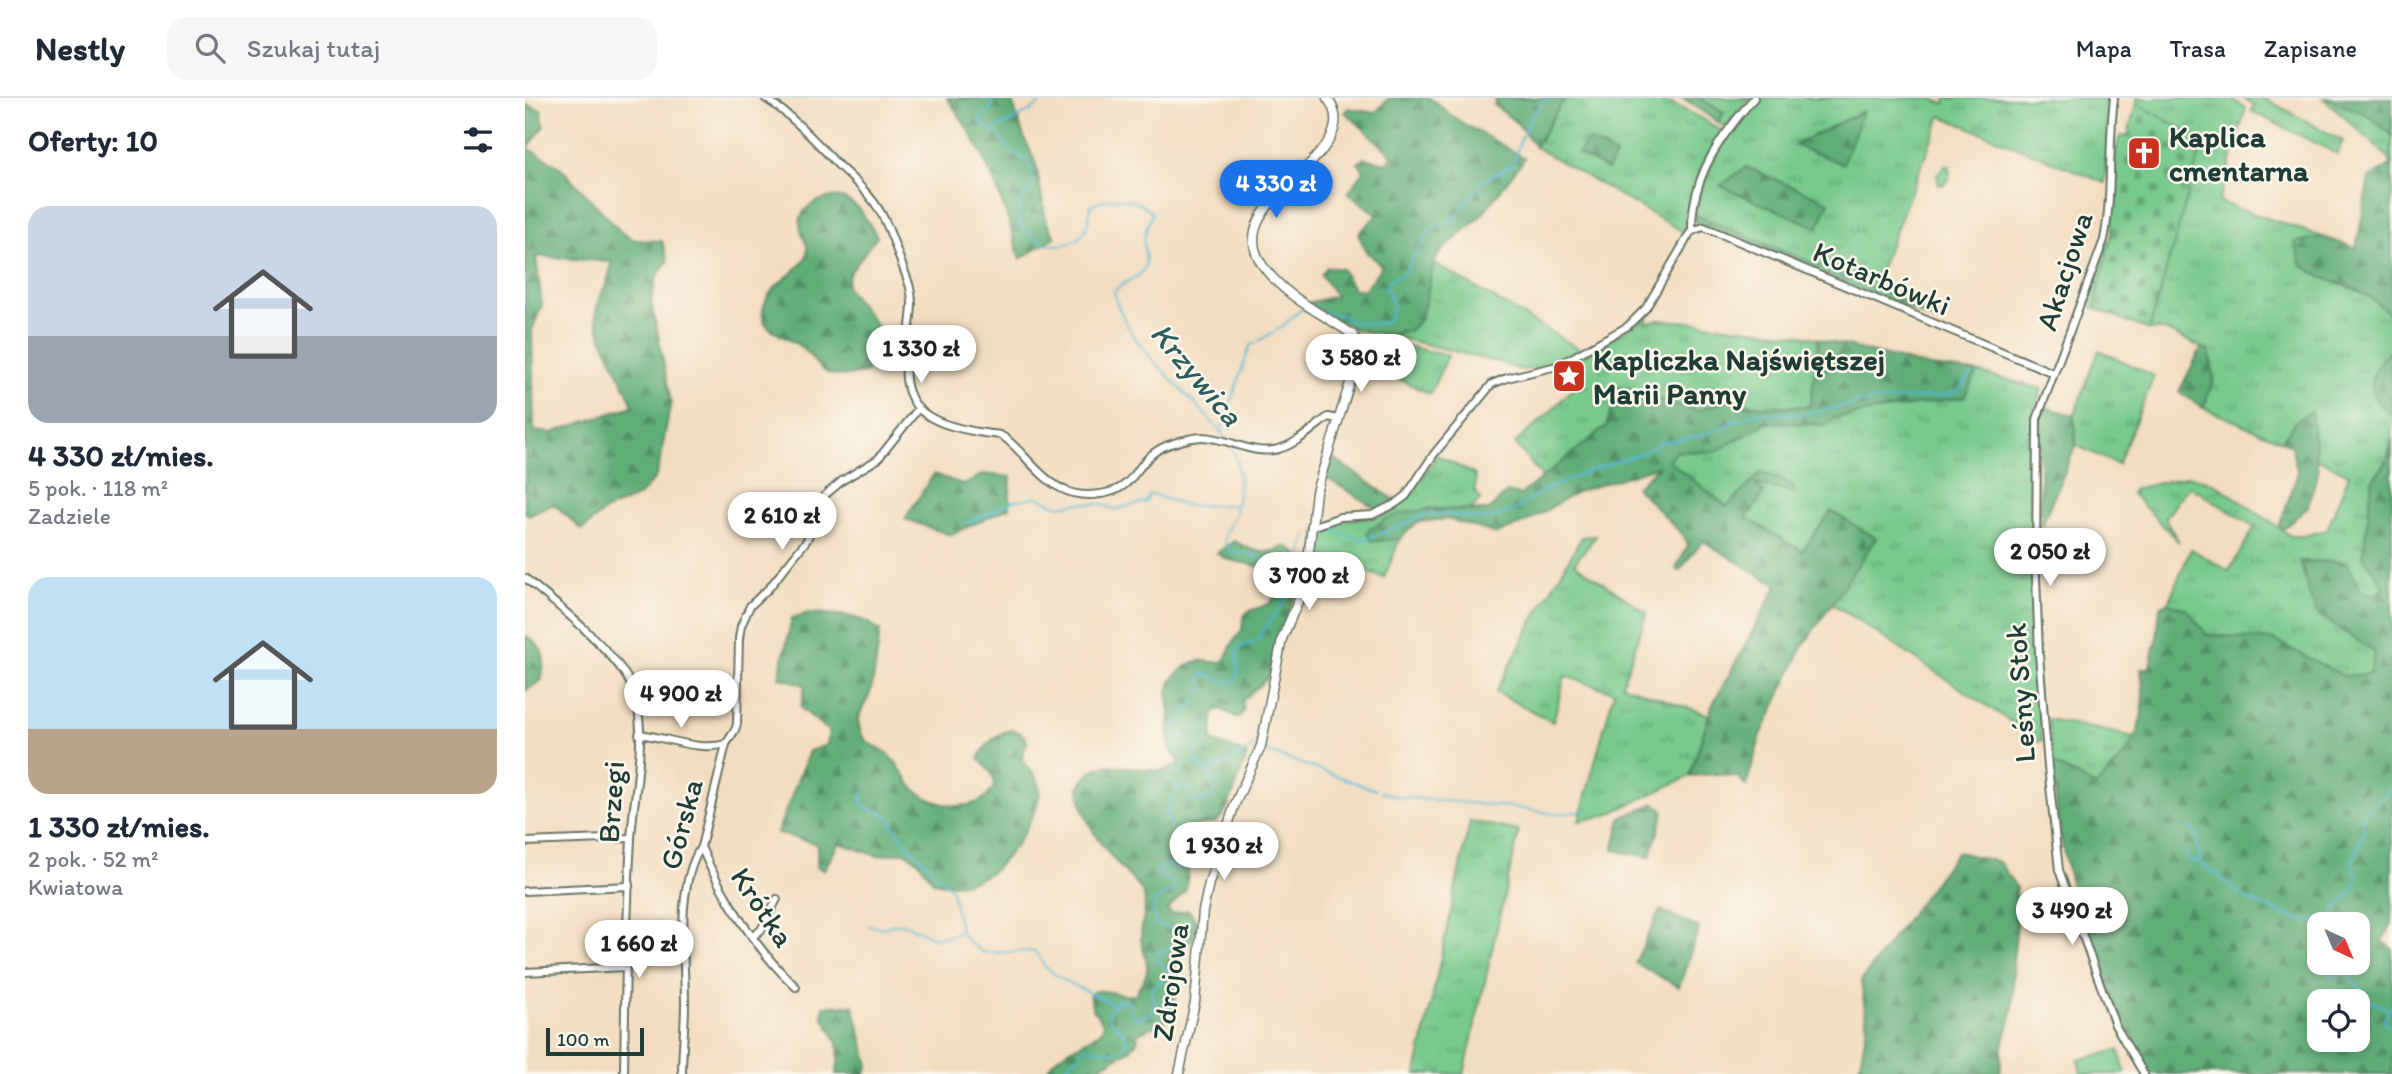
<!DOCTYPE html>
<html lang="pl">
<meta charset="utf-8">
<style>
body{margin:0;font-family:Itim,sans-serif;background:#f6f6f7;color:#1f2937;height:100vh;display:flex;flex-direction:column;font-size:26px;white-space:nowrap}
*{box-sizing:border-box;margin:0}
p{font-size:23px;color:#747a83}
.icon{flex:none;width:38px;height:38px;fill:none;stroke:currentColor;stroke-width:2;stroke-linecap:round;stroke-linejoin:round}
.map{position:relative;flex:1;overflow:hidden}
.sheet{display:flex;flex-direction:column;background:#fff;width:525px}
.sheet>*{flex:none}
.needle{width:46px;rotate:136deg}
.tools{position:absolute;left:1782px;top:814px;display:grid;gap:14px}
.tools a{display:grid;place-items:center;width:63px;height:63px;border-radius:14px;background:#fff;box-shadow:0 4px 10px #0003;font-size:35px}
.scale{position:absolute;left:21px;bottom:18px;width:98px;box-sizing:border-box;padding-left:7px;border:4px solid #1f3d34;border-top:0;font-size:19px;line-height:24px;white-space:nowrap;color:#1f3d34;-webkit-text-stroke:5px #fbf7ec;paint-order:stroke}
.price{position:absolute;translate:-50% -60px;padding:0 16px;border-radius:24px;background:#fff;color:#222;font-size:23px;line-height:46px;filter:drop-shadow(0 2px 4px #0008)}
.price::after{content:'';position:absolute;left:50%;top:42px;width:21px;height:16px;margin-left:-10px;background:inherit;clip-path:polygon(0 0,100% 0,50% 100%)}
.price.on{background:#1a73e8;color:#fff}
ul{padding:0;list-style:none}
li{display:grid;align-content:center;gap:14px;height:371px;padding:0 28px}
li span{display:grid;place-items:center;height:217px;border-radius:21px;color:#555}
li>.icon{margin-inline-start:auto}
span .icon{width:126px;height:126px;fill:#fffc;stroke-width:1}
li b{font-size:30px}
h2{display:flex;justify-content:space-between;align-items:center;height:84px;padding:0 28px;font-size:30px}
header{display:flex;align-items:center;gap:42px;box-sizing:border-box;height:98px;padding:0 35px;background:#fff;border-bottom:2px solid #e0e1e3}
header strong{font-size:33px}
nav{display:flex;gap:38px;margin-inline-start:auto;font-size:24px}
.search{width:490px;height:63px;background:#f6f6f7;display:flex;align-items:center;gap:18px;box-sizing:border-box;padding:0 24px;border-radius:21px;color:#747a83;font-size:26px}
main{display:flex;flex:1;min-height:0}
.map>svg:first-child{display:block}
</style>
<header>
<strong>Nestly</strong>
<div class="search"><svg class="icon" aria-label="search" viewBox="0 0 24 24"><circle cx="10" cy="10" r="6"/><path d="M15 15l6 6"/></svg>Szukaj tutaj</div>
<nav><a>Mapa</a><a>Trasa</a><a>Zapisane</a></nav>
</header>
<main>
<section class="sheet">
<h2>Oferty: 10<svg class="icon" aria-label="filters" viewBox="0 0 24 24"><path d="M4 7h16M4 17h16"/><circle cx="9" cy="7" r="2"/><circle cx="15" cy="17" r="2"/></svg></h2>
<ul>
<li><span style="background:linear-gradient(#c9d6e8 60%,#9aa5b1 0)"><svg class="icon" aria-label="home" viewBox="0 0 24 24"><path d="M3 11l9-7 9 7M6 9v11h12V9"/></svg></span><div><b>4 330 zł/mies.</b><p>5 pok. · 118 m²</p><p>Zadziele</p></div></li>
<li><span style="background:linear-gradient(#bfe0f5 70%,#b9a48a 0)"><svg class="icon" aria-label="home" viewBox="0 0 24 24"><path d="M3 11l9-7 9 7M6 9v11h12V9"/></svg></span><div><b>1 330 zł/mies.</b><p>2 pok. · 52 m²</p><p>Kwiatowa</p></div></li>
</ul>
</section>
<div class="map">
<svg width="1867" height="976" viewBox="0 0 1867 976">
<defs>
<pattern id="grass-tufts" width="24" height="20" patternUnits="userSpaceOnUse" patternTransform="scale(1.75)"><rect width="24" height="20" fill="#77c98c"/><path d="M3 7l-1-3M5 7V3M7 7l1-3M15 17l-1-3M17 17v-4M19 17l1-3" fill="none" stroke="#61a473"/></pattern>
<pattern id="forest-firs" width="22" height="20" patternUnits="userSpaceOnUse" patternTransform="scale(1.75)"><rect width="22" height="20" fill="#61ad78"/><path d="M5 1l3.5 6h-7zM16 11l3.5 6h-7z" fill="#4f8e63"/></pattern>
<pattern id="cemetery-stones" width="16" height="16" patternUnits="userSpaceOnUse" patternTransform="scale(1.75)"><rect width="16" height="16" fill="#77c98c"/><path d="M2 7V4a2 2 0 0 1 4 0v3zM10 15v-3a2 2 0 0 1 4 0v3z" fill="#61a473"/></pattern>
</defs>
<rect width="100%" height="100%" fill="#fbf7ec"/>
<filter id="ink" filterUnits="userSpaceOnUse"><feTurbulence type="fractalNoise" baseFrequency=".0143" numOctaves="2"/><feDisplacementMap in="SourceGraphic" scale="14" xChannelSelector="R" yChannelSelector="G"/><feConvolveMatrix kernelMatrix="1 2 1 2 8 2 1 2 1" color-interpolation-filters="sRGB"/></filter>
<filter id="wash" filterUnits="userSpaceOnUse"><feTurbulence type="fractalNoise" baseFrequency=".00686" numOctaves="4" result="noise"/><feDisplacementMap in="SourceGraphic" scale="28" xChannelSelector="R" yChannelSelector="G"/><feGaussianBlur stdDeviation="1.57" result="paint"/><feColorMatrix in="noise" values="0 0 0 0 0 0 0 0 0 0 0 0 0 0 0 0 0 1.4 0 .05"/><feComposite in="paint" operator="in"/></filter>
<g filter="url(#wash)">
<rect width="100%" height="100%" fill="#f3ddc0"/>
<g fill="url(#grass-tufts)" stroke="#4b8360" stroke-width="2">
<path d="M1040,0H1121L1125,2C1145,0 1179,22 1197,33L1174,74L1160,135L1010,49Z"/>
<polygon points="1174,0 1225,0 1200,30 1193,24 1199,14"/>
<path d="M1233,0H1406L1420,6L1422,0H1585L1580,85L1416,18L1348,190L1170,117C1177,70 1203,36 1233,0Z"/>
<path d="M1612,0H1705L1721,10L1694,104L1798,139L1770,145L1814,186L1830,191L1845,199L1867,218V252L1864,253L1851,300L1867,317C1867,350 1866,357 1847,383L1860,489L1849,498L1834,491L1822,464H1776L1794,517L1850,554L1845,576L1818,578L1749,542L1681,537L1662,511L1643,505L1666,451L1704,473L1730,429L1664,388L1640,421L1654,444L1606,395L1609,391L1664,378L1689,385L1766,438H1778L1802,432L1824,376L1791,360L1786,313L1770,324L1757,343L1678,310L1689,280L1684,253L1640,232H1624L1678,43L1611,5Z"/>
<polygon points="1718,0 1739,0 1818,43 1812,56 1726,13 1729,7"/>
<path d="M1798,0C1824,5 1849,19 1867,37V69L1862,58Z"/>
<polygon points="1420,67 1425,68 1424,80 1418,87 1414,86 1412,77"/>
<polygon points="1581,143 1585,143 1570,206 1574,212 1559,206"/>
<polygon points="909,165 1056,252 1019,270 996,272 976,265 863,237 882,234 896,221"/>
<polygon points="1142,182 1145,183 1120,225 1133,222 1155,223 1278,237 1294,241 1286,308 1242,309 1201,302 1172,313 1090,288 1082,297 1090,304 1081,328 1018,380 990,345 1025,314 1058,280 1041,268 1119,221"/>
<polygon points="858,242 923,258 905,296 842,266"/>
<polygon points="1574,252 1629,278 1593,367 1551,347 1549,317"/>
<polygon points="1452,274 1517,291 1511,306 1506,342 1508,556 1517,643 1506,642 1506,637 1306,505 1350,440 1278,453 1222,420 1229,386 1268,394 1237,374 1203,409 1142,362 1152,353 1190,354 1242,324 1302,327 1308,320 1438,299"/>
<path d="M912,357L950,377L951,386L949,392L956,401L945,412L904,410L847,443L875,441L859,480L791,456V431C800,428 809,424 818,422C829,420 840,421 851,419C882,411 896,382 912,357Z"/>
<polygon points="1071,438 1049,465 1122,515 1097,587 1184,617 1165,678 1082,717 1054,723 1089,594 1040,578 1028,624 971,594 1008,523 1057,439"/>
<path d="M1523,621L1610,639C1603,659 1585,674 1570,688L1528,665Z"/>
<polygon points="945,723 994,733 939,976 891,976"/>
</g>
<g fill="url(#forest-firs)" stroke="#407556" stroke-width="2" fill-rule="evenodd">
<path d="M422,0H486L499,39L511,66L521,123L530,139L495,161C479,104 459,48 422,0Z"/>
<polygon points="864,0 905,0 934,23 1000,60 955,119 915,154 909,165 896,221 882,234 863,237 831,232 801,217 783,205 811,198 796,177 802,169 817,171 828,191 839,192 857,168 842,155 833,136 852,117 823,95 839,72 833,65 840,60 861,65 868,58 820,14 823,10 850,15"/>
<polygon points="971,0 1040,0 1010,49 993,26 969,7"/>
<polygon points="1157,0 1173,0 1199,14 1193,24"/>
<polygon points="1801,0 1867,0 1867,37 1843,17"/>
<path d="M0,6L16,12L19,28L3,50L35,69L98,136L110,142L137,143L143,163L132,178L126,202L146,304L134,368L130,380L114,398L81,412L57,432L29,406L4,417L0,414ZM11,158L86,164C86,185 71,200 71,216C71,237 100,284 108,308L26,335L9,333L7,232L17,207Z"/>
<polygon points="1338,13 1318,66 1269,47"/>
<polygon points="1064,42 1091,57 1082,72 1053,56"/>
<polygon points="1865,67 1867,69 1867,218 1845,199 1830,191 1798,180 1777,167 1770,144 1798,139 1831,150 1844,80"/>
<polygon points="1221,69 1304,104 1293,130 1195,88"/>
<path d="M311,99C334,103 340,120 352,138L324,176L321,189L352,228L357,254L341,275C328,276 315,280 303,275C291,270 286,256 276,249C261,236 228,233 240,205C247,186 269,177 280,161C288,148 275,139 275,125C276,107 297,100 311,99Z"/>
<polygon points="1170,117 1412,216 1409,222 1169,124"/>
<path d="M1294,241L1405,269L1452,274L1439,299L1308,320L1302,327L1242,324L1190,354L1152,353L1143,362L1202,409L1237,374L1269,388L1268,394L1230,386L1239,395L1222,420L1277,453L1306,413L1351,440L1278,548L1236,637L1221,688L1213,679L1193,676L1165,678L1187,608L1252,488L1178,443L1154,473L1151,470L1163,448L1158,437L1111,389L1134,368L1052,394L1005,422L972,436L923,421L892,424L875,441L847,443L842,435C870,403 927,413 964,412L982,394L995,397L1081,329L1090,304L1082,298L1090,288L1172,313L1201,302L1242,309L1285,308Z"/>
<polygon points="1676,250 1684,253 1689,280 1678,310 1654,294"/>
<path d="M1867,252V317C1862,312 1855,307 1851,301C1841,284 1851,261 1867,252Z"/>
<polygon points="1519,309 1549,317 1551,347 1516,429 1514,321"/>
<polygon points="1786,313 1793,374 1782,410 1758,431 1754,428 1773,375 1766,348 1757,343 1770,324"/>
<path d="M1867,340V825L1857,843L1867,851V976H1626L1591,910L1547,791L1533,728L1528,665L1570,688C1610,650 1624,627 1616,571L1625,569L1629,548H1631L1635,509L1643,505L1662,511L1682,537L1749,542L1818,578L1845,576L1850,554L1794,517L1787,505L1775,463L1822,464L1834,491L1849,498L1860,489L1838,458L1847,383L1864,361ZM1794,826H1832V864H1794ZM1794,903H1832V942H1794Z"/>
<polygon points="808,360 871,403 854,412 802,380"/>
<polygon points="409,376 439,387 458,376 486,379 484,410 425,437 380,421"/>
<path d="M709,443C717,447 728,453 737,454C755,456 757,438 774,458L777,470L771,496L761,521L753,533L745,575L742,581L717,603C720,611 719,615 713,620L696,611L689,614L687,641C697,651 712,648 722,658C715,672 705,715 692,723C684,728 675,724 666,730L664,736L671,754L663,773L661,792L642,812L647,816L663,812C669,817 672,823 671,831C669,845 656,851 652,864C647,882 656,901 645,917C637,929 623,929 612,936L613,942L605,952L562,976H520C531,952 558,947 576,933L579,927L568,911L564,898L568,894C583,889 596,901 612,896C613,886 621,883 622,872C623,861 617,851 616,841C615,826 623,813 619,798C617,790 608,783 603,777C579,752 556,724 554,688L568,672L580,667L636,673L653,667V661C638,648 645,632 645,615C644,605 641,597 645,587C647,579 655,572 663,567C679,557 685,568 699,563L707,546L717,532L718,520L722,514L744,506L752,496C748,455 714,473 692,455Z"/>
<path d="M283,515C306,516 338,516 355,533C352,552 351,573 346,592C342,607 330,615 335,632C339,648 353,647 363,656C375,666 380,684 393,694C412,708 444,715 463,697C467,693 470,689 469,683C468,673 459,668 454,661C460,643 491,617 502,644C488,671 508,665 514,686C520,710 482,766 461,777C446,786 426,788 409,784L394,764L380,754L353,758L314,745L299,772L292,769V746L252,735L284,653L302,647L304,633L276,610L280,587L254,579L267,520Z"/>
<path d="M2,538C21,551 21,562 16,583L0,593V539Z"/>
<polygon points="1130,705 1139,714 1125,759 1088,752 1096,720"/>
<polygon points="1432,754 1474,764 1491,789 1492,829 1488,862 1488,911 1477,950 1475,976 1333,976 1342,928 1336,883"/>
<polygon points="1135,812 1174,830 1154,889 1110,865"/>
<path d="M328,907L344,968L339,976H311C318,951 311,939 297,918L299,908Z"/>
</g>
<polygon fill="url(#cemetery-stones)" stroke="#4b8360" stroke-width="2" points="1611,5 1678,43 1624,232 1574,212 1570,206 1586,138 1590,54 1595,38 1603,38"/>
<polygon fill="#77c98c" stroke="#4b8360" stroke-width="2" points="1594,952 1600,976 1556,976 1553,962"/>
<g fill="none" stroke-linecap="round" stroke-linejoin="round">
<g stroke="#52b7d1" stroke-width="2">
<path d="M456,0L466,2L468,8L463,16L455,19L454,24L474,37L488,55L504,63L507,70L508,90C462,129 536,168 559,134C564,125 565,116 566,107C586,96 612,99 627,115C625,125 619,132 619,142C618,154 625,165 616,175C608,183 596,184 589,194C602,253 667,294 701,341"/>
<polyline points="469,32 507,12 521,0"/>
<path d="M801,216L816,217L825,224C843,222 842,230 864,222L869,207L860,189L867,180L878,176L901,138L907,132L930,121L959,82L987,67C995,43 1003,16 1023,0"/>
<polyline points="696,333 725,248 757,229 775,212 781,212"/>
<polyline points="440,425 456,420 488,403 512,399 534,408 554,405 577,406 589,412 621,404 624,397 629,397 663,408 709,407"/>
<polyline points="791,435 800,432 809,433 839,442 903,416 918,416 958,421 971,419 990,412 1015,394 1069,371 1117,355 1135,345 1179,337 1230,315 1281,316 1333,305 1418,298 1433,293 1446,277"/>
<polyline points="772,469 775,467 780,439 783,437"/>
<polyline points="740,653 851,692"/>
<polyline points="683,674 731,648"/>
<polyline points="857,694 875,699 986,709 1030,716 1060,713"/>
<polyline points="337,695 337,706 343,711 357,714 363,719 380,744 427,792 435,833 442,843 459,855 506,853 512,855 519,868 538,882 588,906"/>
<polyline points="1664,729 1671,736 1675,763"/>
<polyline points="1661,750 1661,759 1665,763 1675,764 1686,774 1693,776 1707,790 1725,803 1781,824 1796,820 1805,822"/>
<path d="M1805,826C1808,797 1844,799 1827,765L1839,736L1838,717L1867,690"/>
<path d="M343,828L360,830C378,819 394,834 409,840L425,838L433,834"/>
<polyline points="1809,864 1803,876 1805,879 1824,875 1841,901 1863,911"/>
<polyline points="1867,907 1859,923 1863,928 1867,927"/>
<path d="M537,976C541,965 554,961 560,949C571,948 581,957 593,952C600,950 604,941 599,935C589,923 575,922 592,904L599,902L605,905L608,917L615,921L630,913L632,905L627,901V890L640,880L644,872L632,863V856L643,849L653,848L656,835L653,832L631,826L627,816L631,802L649,791V786L632,774L638,767L642,766L652,772C669,749 644,737 642,718C640,709 652,695 657,687L664,691L666,701L675,705L687,699L693,688L691,683L671,662V647L665,639H654L648,631C656,611 671,611 679,587L675,579L678,575L697,583L708,585C719,573 707,562 716,548L732,544C743,519 781,490 770,459C760,456 756,461 747,462C733,463 721,452 707,455C690,439 706,430 710,415C714,397 717,364 706,349"/>
</g>
</g>
</g>
<g filter="url(#ink)">
<g fill="none" stroke-linecap="round" stroke-linejoin="round">
<g stroke="#697565" stroke-width="10">
<g id="minor">
<path d="M240,0C268,18 291,44 314,68C329,82 346,97 356,115C365,131 370,148 376,164C381,178 387,190 387,205C387,232 373,274 386,299C397,324 434,331 459,335C464,336 470,336 475,337C484,341 492,351 499,358C525,386 544,405 585,394C613,387 613,356 646,346C655,343 666,339 677,339C701,339 724,356 749,352C769,349 788,330 803,319L813,321"/>
<path d="M1589,0C1583,47 1588,95 1579,142L1512,321L1511,478L1514,556L1523,669L1534,772L1590,927L1619,976"/>
<polyline points="1169,132 1179,129 1528,275"/>
<path d="M1169,132L1167,130C1167,77 1196,38 1229,0"/>
<polyline points="787,429 815,419 847,417 870,406 881,398 909,356 967,286 982,280 1032,268 1103,228 1121,210 1165,135 1169,132"/>
<path d="M0,480C29,504 89,552 105,585C126,628 108,696 106,742C101,820 100,898 99,976"/>
<path d="M114,636C142,639 173,654 201,646"/>
<polyline points="0,744 106,740"/>
<path d="M176,749C197,798 232,853 271,889"/>
<polyline points="0,793 104,788"/>
<polyline points="228,838 236,832 252,801"/>
<polyline points="0,874 101,869"/>
<path d="M157,976C157,952 160,929 160,905C160,859 150,789 176,749L201,646L210,632L212,626L214,540L216,528L225,508L244,490L282,442L299,398L318,382L353,361L393,311"/>
</g>
</g>
<g stroke="#697565" stroke-width="11">
<path id="tertiary" d="M654,976L670,904L678,813L684,785L710,706L736,648L757,541L780,487L791,394L833,259L835,248L828,237C797,215 761,200 738,168C690,101 848,58 802,0"/>
</g>
<use href="#minor" stroke="#fff" stroke-width="6"/>
<use href="#tertiary" stroke="#fff" stroke-width="8"/>
</g>
</g>
<defs>
<g id="church-square" transform="scale(1.75)"><rect x="-9" y="-9" width="18" height="18" rx="4" fill="#c8321e" stroke="#fbf7ec"/><path d="M-1.2-6h2.4v3.5h3.3v2.4h-3.3V6h-2.4V-.1h-3.3v-2.4h3.3Z" fill="#fff"/></g>
<g id="sight-square" transform="scale(1.75)"><rect x="-9" y="-9" width="18" height="18" rx="4" fill="#c8321e" stroke="#fbf7ec"/><path d="M0-6L1.8-2.2L6-1.7L2.9 1.2L3.7 5.4L0 3.3L-3.7 5.4L-2.9 1.2L-6-1.7L-1.8-2.2Z" fill="#fff"/></g>
</defs>
<g fill-rule="evenodd">
<use href="#church-square" x="1619" y="55"/>
<use href="#sight-square" x="1044" y="278"/>
</g>
<g text-anchor="middle" dominant-baseline="central" stroke-width="5" stroke-linejoin="round" paint-order="stroke">
<g font-size="30" font-weight="bold" fill="#1f3d34" stroke="#fbf7ec" text-anchor="start">
<text x="1644" y="38">Kaplica<tspan x="1644" dy="34">cmentarna</tspan></text>
<text x="1068" y="261">Kapliczka Najświętszej<tspan x="1068" dy="34">Marii Panny</tspan></text>
</g>
<g font-size="30" fill="#1f3d34" stroke="#fbf7ec">
<text transform="translate(1539 173) rotate(-72)">Akacjowa</text>
<text transform="translate(1357 180) rotate(23)">Kotarbówki</text>
<text transform="translate(1495 595) rotate(-94)">Leśny Stok</text>
<text transform="translate(86 704) rotate(-86)">Brzegi</text>
<text transform="translate(156 726) rotate(-75)">Górska</text>
<text transform="translate(238 809) rotate(56)">Krótka</text>
<text transform="translate(645 884) rotate(-82)">Zdrojowa</text>
</g>
<g font-size="32" font-style="italic" fill="#2c5c5b" stroke="#fbf7ec">
<text transform="translate(672 276) rotate(50)">Krzywica</text>
</g>
</g>
</svg>
<div class="tools">
<a><svg class="needle" viewBox="-14 -14 28 28"><path d="M0-13l5 13h-10z" fill="#e53935"/><path d="M0 13l5-13h-10z" fill="#747a83"/></svg></a>
<a><svg class="icon" aria-label="locate" viewBox="0 0 24 24"><circle cx="12" cy="12" r="6"/><path d="M12 2v4M12 18v4M2 12h4M18 12h4"/></svg></a>
</div>
<div class="scale">100 m</div>
<b class="price on" style="left:751px;top:122px">4 330 zł</b>
<b class="price" style="left:396px;top:287px">1 330 zł</b>
<b class="price" style="left:836px;top:296px">3 580 zł</b>
<b class="price" style="left:257px;top:454px">2 610 zł</b>
<b class="price" style="left:1525px;top:490px">2 050 zł</b>
<b class="price" style="left:784px;top:514px">3 700 zł</b>
<b class="price" style="left:156px;top:632px">4 900 zł</b>
<b class="price" style="left:699px;top:784px">1 930 zł</b>
<b class="price" style="left:1547px;top:849px">3 490 zł</b>
<b class="price" style="left:114px;top:882px">1 660 zł</b>
</div>
</main>
